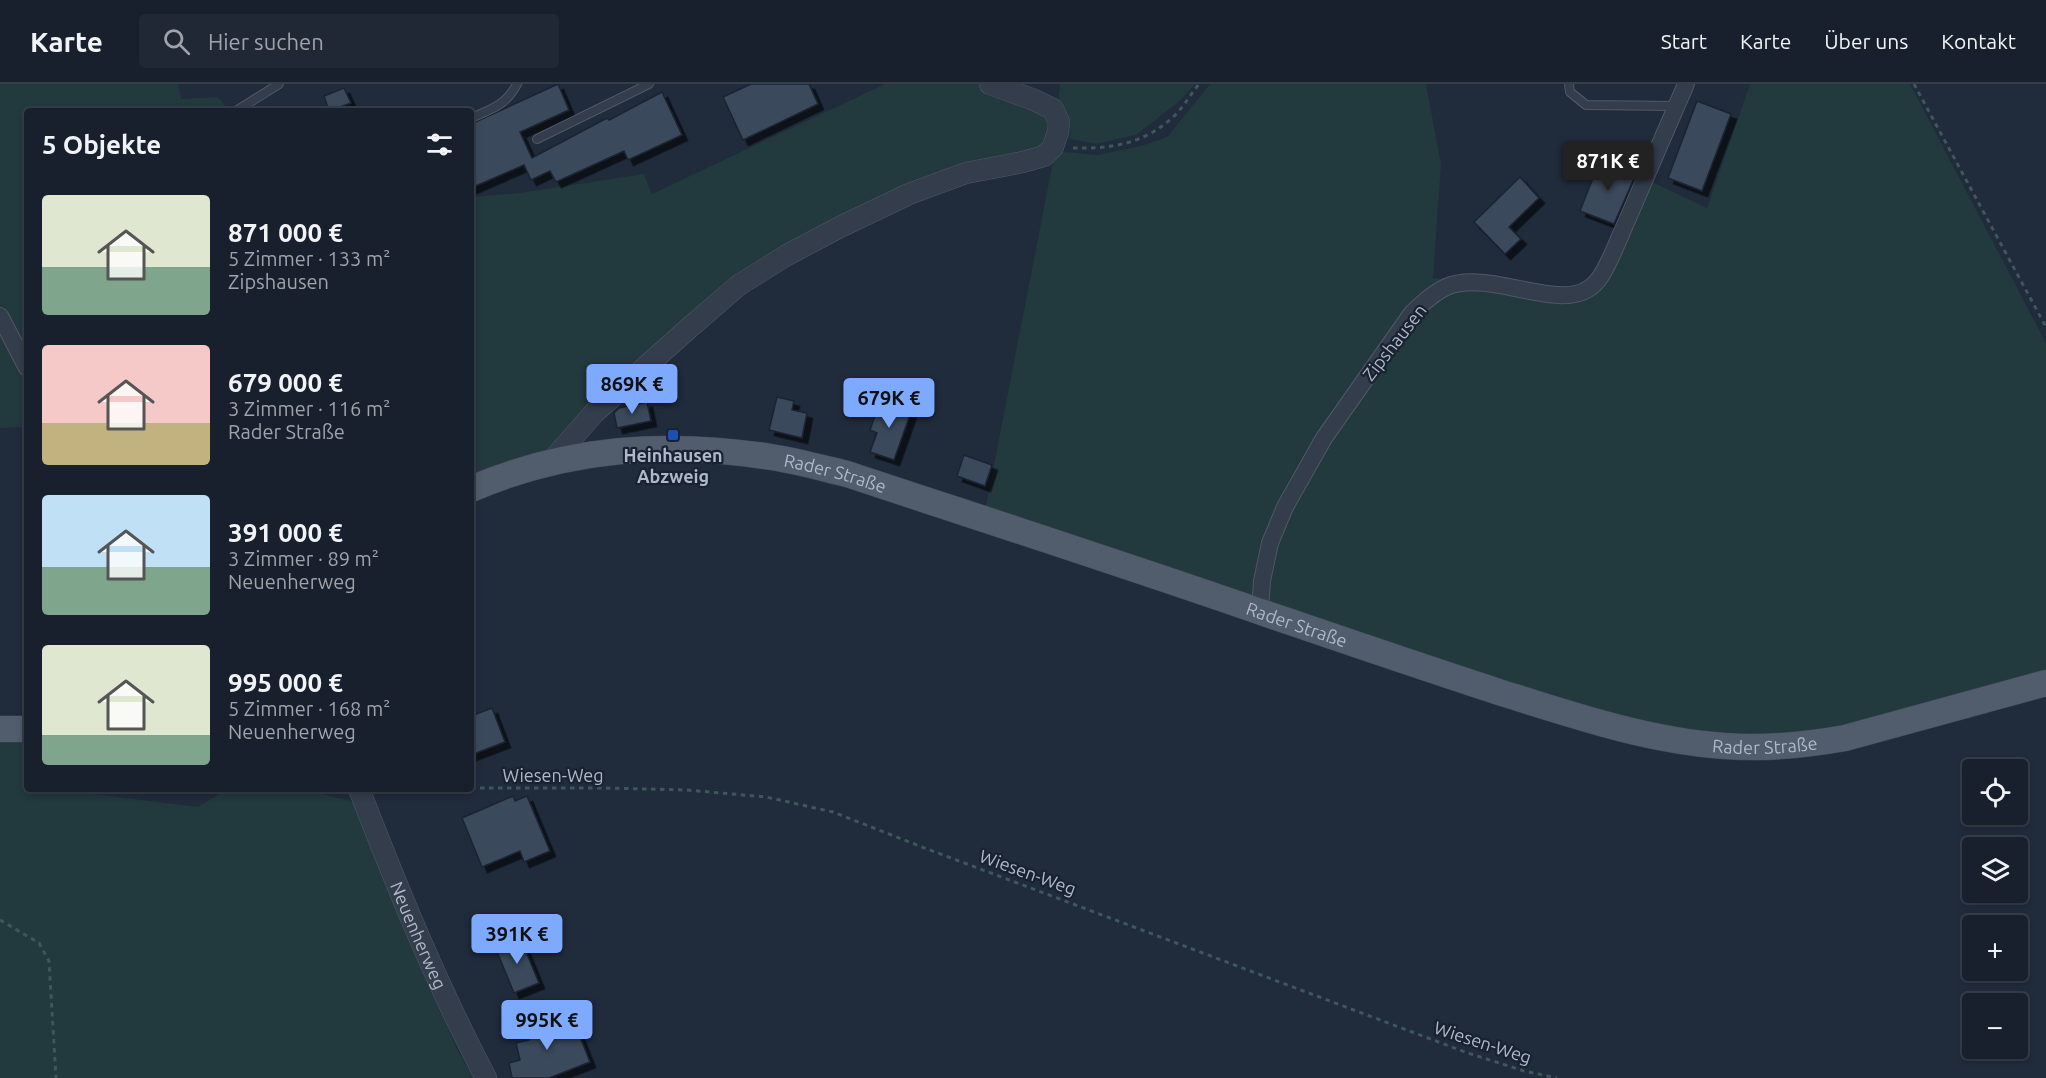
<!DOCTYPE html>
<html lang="de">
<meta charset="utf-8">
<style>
body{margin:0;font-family:Ubuntu,sans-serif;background:#212835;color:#f1f3f6;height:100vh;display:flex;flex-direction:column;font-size:22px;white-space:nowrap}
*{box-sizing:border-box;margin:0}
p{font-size:20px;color:#9fa3aa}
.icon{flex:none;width:33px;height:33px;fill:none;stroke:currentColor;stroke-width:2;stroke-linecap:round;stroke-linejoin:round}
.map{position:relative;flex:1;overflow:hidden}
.panel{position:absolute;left:24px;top:24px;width:450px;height:684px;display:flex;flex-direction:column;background:#18202d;border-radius:6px;box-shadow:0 3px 9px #0003,0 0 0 2px #363e49}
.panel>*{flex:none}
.tools{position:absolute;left:1962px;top:675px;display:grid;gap:12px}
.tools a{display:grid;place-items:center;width:66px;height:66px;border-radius:6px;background:#18202d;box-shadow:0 3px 9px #0003,0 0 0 2px #363e49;font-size:30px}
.price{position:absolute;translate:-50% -51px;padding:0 14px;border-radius:6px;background:#7daaff;color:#111;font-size:20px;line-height:39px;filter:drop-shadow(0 2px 3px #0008)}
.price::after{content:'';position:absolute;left:50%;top:36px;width:18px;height:14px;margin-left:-9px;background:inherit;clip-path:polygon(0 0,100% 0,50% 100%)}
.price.current{background:#222;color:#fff}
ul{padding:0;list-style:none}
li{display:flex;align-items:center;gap:18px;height:150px;padding:0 18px}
li span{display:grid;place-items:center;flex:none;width:168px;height:120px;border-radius:6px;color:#555}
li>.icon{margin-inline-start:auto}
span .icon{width:72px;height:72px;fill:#fffc;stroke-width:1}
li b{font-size:26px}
h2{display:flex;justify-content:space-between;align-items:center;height:72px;padding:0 18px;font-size:26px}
header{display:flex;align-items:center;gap:36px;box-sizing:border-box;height:84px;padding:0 30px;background:#18202d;border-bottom:2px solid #363e49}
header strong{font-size:28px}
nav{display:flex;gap:33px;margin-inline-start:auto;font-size:21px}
.search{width:420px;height:54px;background:#212835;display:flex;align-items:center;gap:15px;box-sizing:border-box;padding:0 21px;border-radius:6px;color:#9fa3aa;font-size:22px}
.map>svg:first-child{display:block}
</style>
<header>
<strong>Karte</strong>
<div class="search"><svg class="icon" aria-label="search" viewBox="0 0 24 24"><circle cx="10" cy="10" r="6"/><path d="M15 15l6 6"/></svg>Hier suchen</div>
<nav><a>Start</a><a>Karte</a><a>Über uns</a><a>Kontakt</a></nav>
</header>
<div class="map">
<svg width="2046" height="994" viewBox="0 0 2046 994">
<defs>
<filter id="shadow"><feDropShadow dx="5.5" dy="5.5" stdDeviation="0" flood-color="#0009"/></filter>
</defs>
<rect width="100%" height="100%" fill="#202b3c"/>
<g fill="#22393d">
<polygon points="0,0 178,0 181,15 218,13 230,27 27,27 27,279 0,228"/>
<polygon points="885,0 977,0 1052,27 1050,63 785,169 546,376 471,402 471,113 520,109 644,90 652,110"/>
<polygon points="1060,0 1195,0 1181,16 1136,51 1096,60 1070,55 1067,36 1058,22"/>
<polygon points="1210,0 1426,0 1441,80 1433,194 1464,198 1588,207 1646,95 1707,124 1750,0 1910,0 2046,259 2046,596 1812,655 1672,650 984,432 1055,67 1097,71 1141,62 1167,53"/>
<polygon points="0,240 27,296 27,343 0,344"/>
<polygon points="0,648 27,649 27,705 77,705 77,708 198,723 228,705 303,705 354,718 457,965 474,994 0,994"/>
</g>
<g fill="#3b495c" stroke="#1b2433" stroke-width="1.5" filter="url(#shadow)">
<polygon points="558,0 569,26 520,48 532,74 607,34 609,36 662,8 682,51 628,76 624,67 556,98 550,87 531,96 524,81 471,104 471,40"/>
<polygon points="751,0 809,0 818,20 743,56 723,13"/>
<polygon points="344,4 351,19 329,27 324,12"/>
<polygon points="1697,17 1731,30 1702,107 1668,94"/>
<polygon points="1600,76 1636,90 1614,140 1580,127"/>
<polygon points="1520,93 1539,114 1509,143 1521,155 1505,170 1474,138"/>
<polygon points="777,313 794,317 792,326 807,329 802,354 769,346"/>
<polygon points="881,315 894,319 893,322 911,328 894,376 870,368 877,349 870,346"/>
<polygon points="647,318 651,337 617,344 614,329 619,324"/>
<polygon points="964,371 992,381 985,402 957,392"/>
<polygon points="492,624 505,658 471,671 471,632"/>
<polygon points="513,712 515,717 527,712 550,767 524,778 520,767 482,783 462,734"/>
<polygon points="520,853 539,899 514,909 495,863"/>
<polygon points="548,928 552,955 577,945 590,978 549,994 512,994 509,979 520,976 516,959 529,956 526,931"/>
</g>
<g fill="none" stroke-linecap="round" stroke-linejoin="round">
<g stroke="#4f5867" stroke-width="10">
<g id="service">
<polyline points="1569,0 1570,8 1586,21 1676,22"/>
<polyline points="236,27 279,0"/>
<path d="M471,34C492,25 506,21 517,0"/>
<polyline points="537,55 649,0"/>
</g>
</g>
<g stroke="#4f5867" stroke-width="18">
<g id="minor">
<polyline points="0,232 27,284"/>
<path d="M1260,527L1262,497L1270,459L1285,423L1324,354L1412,229C1423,219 1433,209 1446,203C1487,185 1556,226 1588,205C1600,198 1606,183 1612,171L1686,0"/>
</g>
</g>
<g stroke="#4f5867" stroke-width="22">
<g id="tertiary">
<polyline points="551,378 594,329 689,244 739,201 787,171 840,143 909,110 936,100 966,89 1023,78 1044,72 1053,63 1058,48 1059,38 1053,25 1032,15 990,0"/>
<path id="s1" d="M359,705C397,803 437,901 486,994"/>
</g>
</g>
<g stroke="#3d4655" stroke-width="27">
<g id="primary">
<path id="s2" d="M471,405C569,363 667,357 771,373C797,377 822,384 847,390C986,436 1126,481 1264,529C1343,556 1422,583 1502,609C1575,632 1649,657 1725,662C1765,665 1806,661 1845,654L2046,599"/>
<polyline points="0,645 27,645"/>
</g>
</g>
<g stroke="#3f565a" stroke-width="3" stroke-dasharray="4.5 4.5" stroke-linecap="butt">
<polyline points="1914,0 2046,243"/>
<path d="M1073,64C1111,65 1144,60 1173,33C1183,24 1190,11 1199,0"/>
<polyline points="471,704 605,704 687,706 766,713 833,728 922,763 1465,968 1524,987 1557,994"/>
<polyline points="379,705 387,705"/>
<polyline points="0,836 39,859 49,877 56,994"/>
</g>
<use href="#service" stroke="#343d4c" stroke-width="8"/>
<use href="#minor" stroke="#343d4c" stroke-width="16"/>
<use href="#tertiary" stroke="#343d4c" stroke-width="21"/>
<use href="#primary" stroke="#515c6c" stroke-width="26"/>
</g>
<rect fill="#1a4fb4" stroke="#192231" stroke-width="2" x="667" y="345" width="12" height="12" rx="3"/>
<g text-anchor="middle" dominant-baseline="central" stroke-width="4.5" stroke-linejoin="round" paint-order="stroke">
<g font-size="18" fill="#afb8c8" stroke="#192231">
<text transform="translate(1394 258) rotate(-52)">Zipshausen</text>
<text stroke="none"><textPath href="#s2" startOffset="372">Rader Straße</textPath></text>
<text stroke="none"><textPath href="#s2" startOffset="858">Rader Straße</textPath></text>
<text stroke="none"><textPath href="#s2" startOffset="1344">Rader Straße</textPath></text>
<text x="553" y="691">Wiesen-Weg</text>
<text transform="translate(1028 788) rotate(20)">Wiesen-Weg</text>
<text stroke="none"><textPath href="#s1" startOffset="158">Neuenherweg</textPath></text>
<text transform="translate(1483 958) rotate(18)">Wiesen-Weg</text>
</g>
<g font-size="18" font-weight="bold" fill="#afb8c8" stroke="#192231">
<text x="673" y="371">Heinhausen<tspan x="673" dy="21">Abzweig</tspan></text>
</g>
</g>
</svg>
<div class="tools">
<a><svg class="icon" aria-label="locate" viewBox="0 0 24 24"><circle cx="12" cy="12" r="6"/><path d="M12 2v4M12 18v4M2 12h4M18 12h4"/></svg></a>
<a><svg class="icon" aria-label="layers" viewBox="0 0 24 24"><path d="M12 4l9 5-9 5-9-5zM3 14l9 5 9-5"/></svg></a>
<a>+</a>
<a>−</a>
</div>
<b class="price current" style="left:1608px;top:108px">871K €</b>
<b class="price" style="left:632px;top:331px">869K €</b>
<b class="price" style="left:889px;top:345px">679K €</b>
<b class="price" style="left:517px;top:881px">391K €</b>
<b class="price" style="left:547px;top:967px">995K €</b>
<section class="panel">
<h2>5 Objekte<svg class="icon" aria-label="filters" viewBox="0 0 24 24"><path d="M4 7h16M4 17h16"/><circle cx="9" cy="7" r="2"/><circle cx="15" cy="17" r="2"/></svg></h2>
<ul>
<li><span style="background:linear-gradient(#dfe7d0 60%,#7fa58c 0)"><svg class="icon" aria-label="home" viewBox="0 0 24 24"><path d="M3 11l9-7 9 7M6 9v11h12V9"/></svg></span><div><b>871 000 €</b><p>5 Zimmer · 133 m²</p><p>Zipshausen</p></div></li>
<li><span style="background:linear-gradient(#f6c9c9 65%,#c2b280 0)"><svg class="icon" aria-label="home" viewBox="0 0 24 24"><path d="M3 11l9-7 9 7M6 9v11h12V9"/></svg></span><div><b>679 000 €</b><p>3 Zimmer · 116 m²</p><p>Rader Straße</p></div></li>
<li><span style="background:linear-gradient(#bfe0f5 60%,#7fa58c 0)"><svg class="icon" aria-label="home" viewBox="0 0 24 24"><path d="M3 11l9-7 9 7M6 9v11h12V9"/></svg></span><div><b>391 000 €</b><p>3 Zimmer · 89 m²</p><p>Neuenherweg</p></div></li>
<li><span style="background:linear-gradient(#dfe7d0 75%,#7fa58c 0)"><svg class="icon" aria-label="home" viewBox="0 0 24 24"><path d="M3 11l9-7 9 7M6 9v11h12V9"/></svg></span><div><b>995 000 €</b><p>5 Zimmer · 168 m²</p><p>Neuenherweg</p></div></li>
</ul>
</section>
</div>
